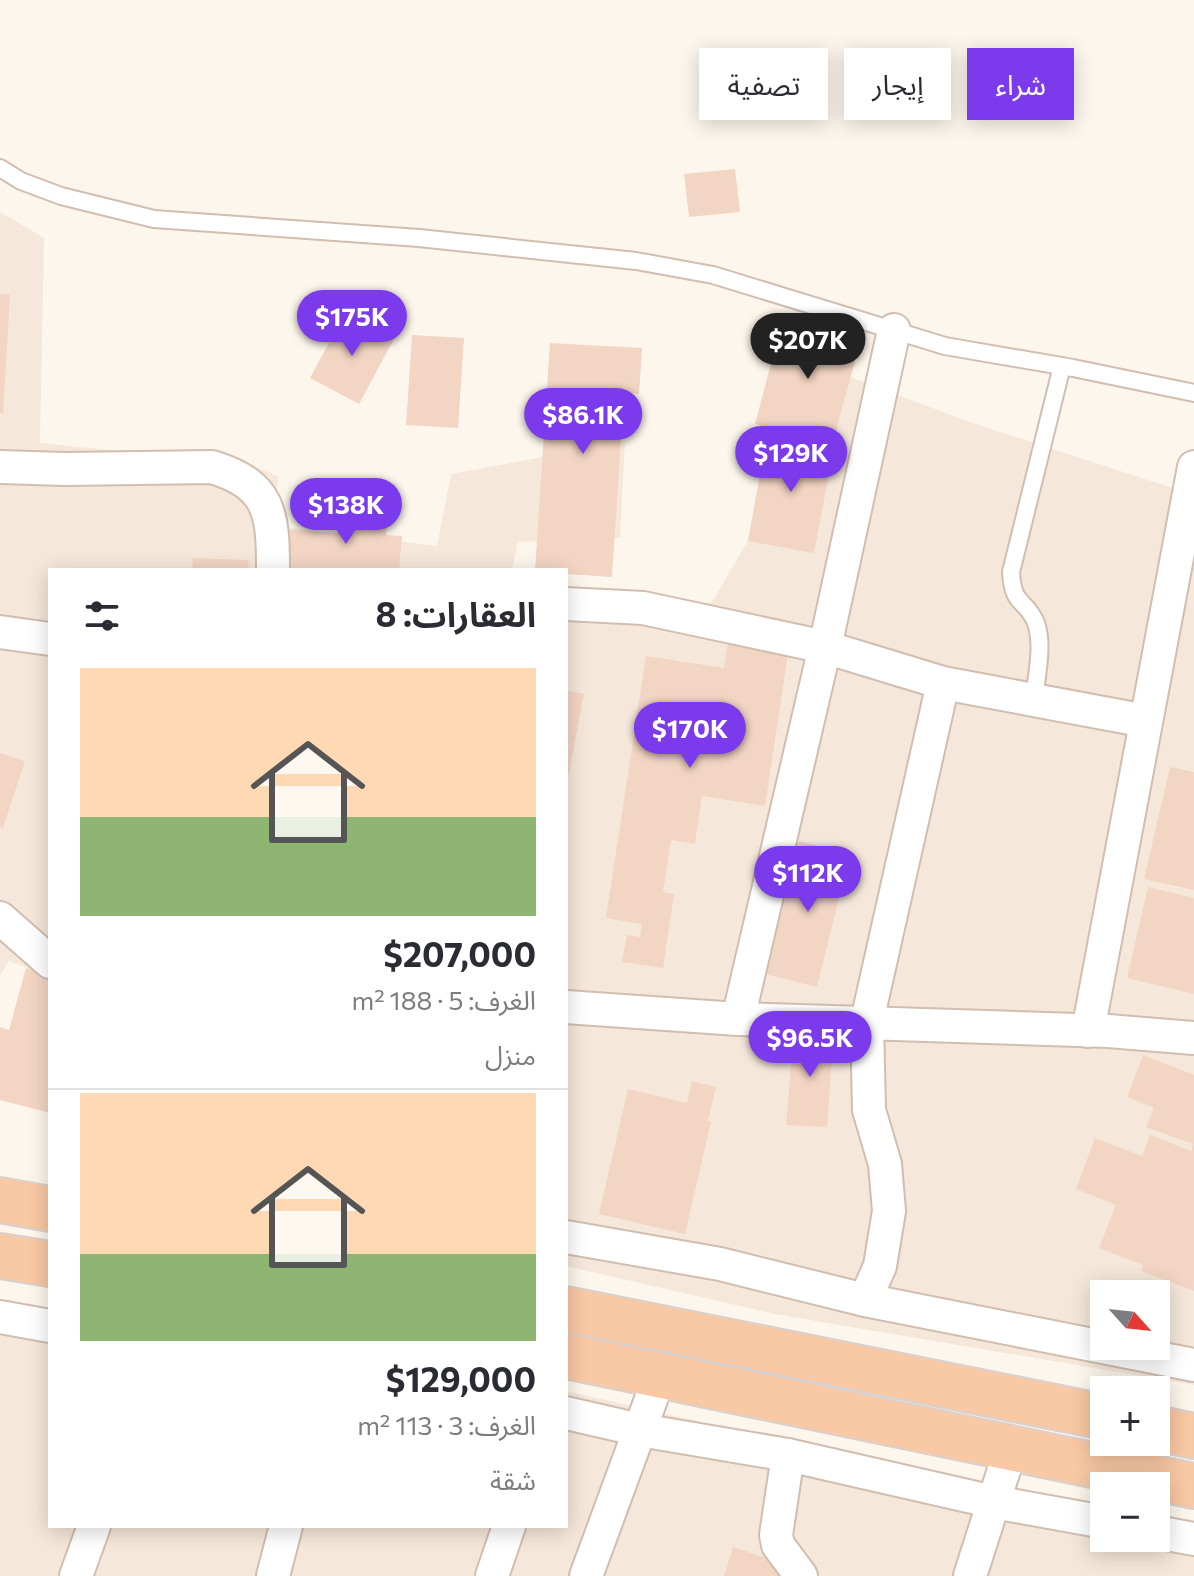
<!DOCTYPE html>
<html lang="ar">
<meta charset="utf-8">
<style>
body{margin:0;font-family:Commissioner,"Noto Sans Arabic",sans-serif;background:#f7f7f7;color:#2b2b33;direction:rtl;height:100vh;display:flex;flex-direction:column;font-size:30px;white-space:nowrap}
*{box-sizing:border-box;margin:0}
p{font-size:26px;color:#7c7c81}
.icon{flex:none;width:44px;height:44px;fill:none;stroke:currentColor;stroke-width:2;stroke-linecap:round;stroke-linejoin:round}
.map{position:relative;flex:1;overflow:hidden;direction:ltr}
.details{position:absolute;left:48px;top:568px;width:520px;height:960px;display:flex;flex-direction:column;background:#fff;border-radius:0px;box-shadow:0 4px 20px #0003;direction:rtl}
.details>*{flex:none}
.guide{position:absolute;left:592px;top:48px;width:482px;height:72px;direction:rtl;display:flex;gap:16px}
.needle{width:52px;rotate:117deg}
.tools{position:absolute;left:1090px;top:1280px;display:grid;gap:16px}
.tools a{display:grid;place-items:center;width:80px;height:80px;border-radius:0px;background:#fff;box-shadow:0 4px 20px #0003;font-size:40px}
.price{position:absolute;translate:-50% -68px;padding:0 18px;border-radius:28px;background:#7c3aed;color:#fff;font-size:26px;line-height:52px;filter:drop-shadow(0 2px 4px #0008)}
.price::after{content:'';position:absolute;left:50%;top:48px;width:24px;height:18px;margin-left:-12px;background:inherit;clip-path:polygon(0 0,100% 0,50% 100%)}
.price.active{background:#222;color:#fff}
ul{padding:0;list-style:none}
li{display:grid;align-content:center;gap:16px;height:424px;padding:0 32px}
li+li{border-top:2px solid #e1e1e2}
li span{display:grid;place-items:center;height:248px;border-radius:0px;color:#555}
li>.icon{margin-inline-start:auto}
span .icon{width:144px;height:144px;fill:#fffc;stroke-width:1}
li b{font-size:34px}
h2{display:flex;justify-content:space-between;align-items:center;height:96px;padding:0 32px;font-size:34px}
.pill{padding:0 28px;border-radius:0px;background:#fff;box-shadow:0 4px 20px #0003;font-size:28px;line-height:72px}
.pill.active{background:#7c3aed;color:#fff}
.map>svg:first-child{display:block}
</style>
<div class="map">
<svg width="1194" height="1576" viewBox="0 0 1194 1576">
<rect width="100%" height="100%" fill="#fdf6ec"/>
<g fill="#f5e8da" fill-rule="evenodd">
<polygon points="0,212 44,238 40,443 188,458 236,458 279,477 267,525 437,546 451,474 625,442 620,538 518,542 512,570 50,570 50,976 9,961 0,976"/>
<path d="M845,375L967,421L1194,495V1385L775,1314L566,1266V608L620,619L712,602ZM1104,1294H1156V1346H1104Z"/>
<polygon points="0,1315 50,1326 50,1526 566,1526 566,1391 965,1482 1104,1526 1104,1538 1140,1538 1194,1555 1194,1576 0,1576"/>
</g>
<g fill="#f3d5c3">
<polygon points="735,169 740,212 689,217 684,174"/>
<polygon points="0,294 10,295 3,414 0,413"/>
<polygon points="346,311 395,337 359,404 310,378"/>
<polygon points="783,318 861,339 832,445 755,424"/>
<polygon points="412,335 464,338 458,428 406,425"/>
<polygon points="550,343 642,348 639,394 624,393 612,577 566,574 566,570 535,570"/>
<polygon points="767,435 834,448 814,553 748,541"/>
<polygon points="338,513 388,516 386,535 402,536 399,570 285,570 288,530 337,533"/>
<polygon points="193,558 249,560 248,570 192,570"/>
<polygon points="730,632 790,641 765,806 702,796 695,844 671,840 663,892 674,894 663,968 622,962 627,935 640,937 642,924 606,918 646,656 724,668"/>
<polygon points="566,690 584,694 567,783 566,783"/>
<polygon points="0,753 25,761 3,828 0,827"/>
<polygon points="1170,767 1194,772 1194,890 1144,879"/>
<polygon points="799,841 850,854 817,987 765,974"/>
<polygon points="1148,887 1194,898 1194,994 1127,978"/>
<polygon points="26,968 50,975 50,1113 0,1100 0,1027 9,1030"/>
<polygon points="834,1031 827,1127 786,1125 794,1032"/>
<polygon points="1143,1055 1194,1075 1194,1291 1141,1271 1143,1265 1099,1248 1116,1205 1076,1189 1095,1138 1142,1156 1150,1135 1191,1151 1193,1144 1146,1127 1154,1108 1127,1097"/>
<polygon points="692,1081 716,1087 708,1121 711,1122 685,1234 599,1214 628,1089 687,1103"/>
<polygon points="733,1547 788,1565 784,1576 724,1576"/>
</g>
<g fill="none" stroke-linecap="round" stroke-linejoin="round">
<g stroke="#d1beb0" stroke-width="20">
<g id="service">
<polyline points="0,168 21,181 61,196 154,219 419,238 636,261 713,275 945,346 1073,368 1194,393"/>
<path d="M1034,701C1036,677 1044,646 1036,623C1026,598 1013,608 1011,572L1062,366"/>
</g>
</g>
<g stroke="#d1beb0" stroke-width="36">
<g id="minor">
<path d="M0,467L65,469L212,467C271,485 273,514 273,570"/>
<polyline points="566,604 643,608 825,647 943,683 1146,721"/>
<polyline points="0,632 50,639"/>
<polyline points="0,918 50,962"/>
<polyline points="566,1007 738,1019 1108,1031 1194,1038"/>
<polyline points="738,1019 825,647 894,330"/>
<polyline points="1088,1031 1194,467"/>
<polyline points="566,1237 720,1264 865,1300 1194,1365"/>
<polyline points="865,1300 880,1266 889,1211 885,1164 869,1110 867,1021 943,683"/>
<polyline points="0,1317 50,1326"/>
<polyline points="566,1413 640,1430 788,1455 994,1502 1104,1522"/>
<polyline points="788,1455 776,1535 778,1545 801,1576"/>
<polyline points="1156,1532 1194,1539"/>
<polyline points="76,1576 94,1526"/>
<polyline points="273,1576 286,1526"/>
<polyline points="492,1576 509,1526"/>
<polyline points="586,1576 660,1375"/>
<polyline points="970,1576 1011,1448"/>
</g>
</g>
<g stroke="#dad1cd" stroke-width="48">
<g id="trunk">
<polyline points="0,1200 50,1209"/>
<polyline points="0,1256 50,1264"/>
<polyline points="566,1309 1104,1417"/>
<polyline points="566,1356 1194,1486"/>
<polyline points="1156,1428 1194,1436"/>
</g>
</g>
<use href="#service" stroke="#fff" stroke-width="16"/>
<use href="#minor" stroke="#fff" stroke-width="32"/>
<use href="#trunk" stroke="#f9c8a4" stroke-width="44"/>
</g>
</svg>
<div class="tools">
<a><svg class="needle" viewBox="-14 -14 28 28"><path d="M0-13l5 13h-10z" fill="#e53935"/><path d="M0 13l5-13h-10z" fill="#7c7c81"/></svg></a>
<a>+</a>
<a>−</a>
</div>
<b class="price" style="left:352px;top:358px">$175K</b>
<b class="price active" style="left:808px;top:381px">$207K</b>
<b class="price" style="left:583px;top:456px">$86.1K</b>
<b class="price" style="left:791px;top:494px">$129K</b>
<b class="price" style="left:346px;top:546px">$138K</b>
<b class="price" style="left:690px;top:770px">$170K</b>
<b class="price" style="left:808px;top:914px">$112K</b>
<b class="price" style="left:810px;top:1079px">$96.5K</b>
<div class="guide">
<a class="pill active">شراء</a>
<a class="pill">إيجار</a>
<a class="pill">تصفية</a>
</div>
<section class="details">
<h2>العقارات: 8<svg class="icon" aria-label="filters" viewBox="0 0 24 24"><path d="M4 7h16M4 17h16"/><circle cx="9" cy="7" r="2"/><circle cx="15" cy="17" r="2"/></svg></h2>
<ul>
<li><span style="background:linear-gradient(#ffd9b3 60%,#8fb573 0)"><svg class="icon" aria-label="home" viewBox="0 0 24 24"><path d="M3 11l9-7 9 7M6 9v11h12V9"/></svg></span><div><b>$207,000</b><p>الغرف: 5 · 188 m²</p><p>منزل</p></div></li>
<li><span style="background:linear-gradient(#ffd9b3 65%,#8fb573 0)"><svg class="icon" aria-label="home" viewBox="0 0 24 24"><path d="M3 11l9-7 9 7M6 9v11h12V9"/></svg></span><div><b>$129,000</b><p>الغرف: 3 · 113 m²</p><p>شقة</p></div></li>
</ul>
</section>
</div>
